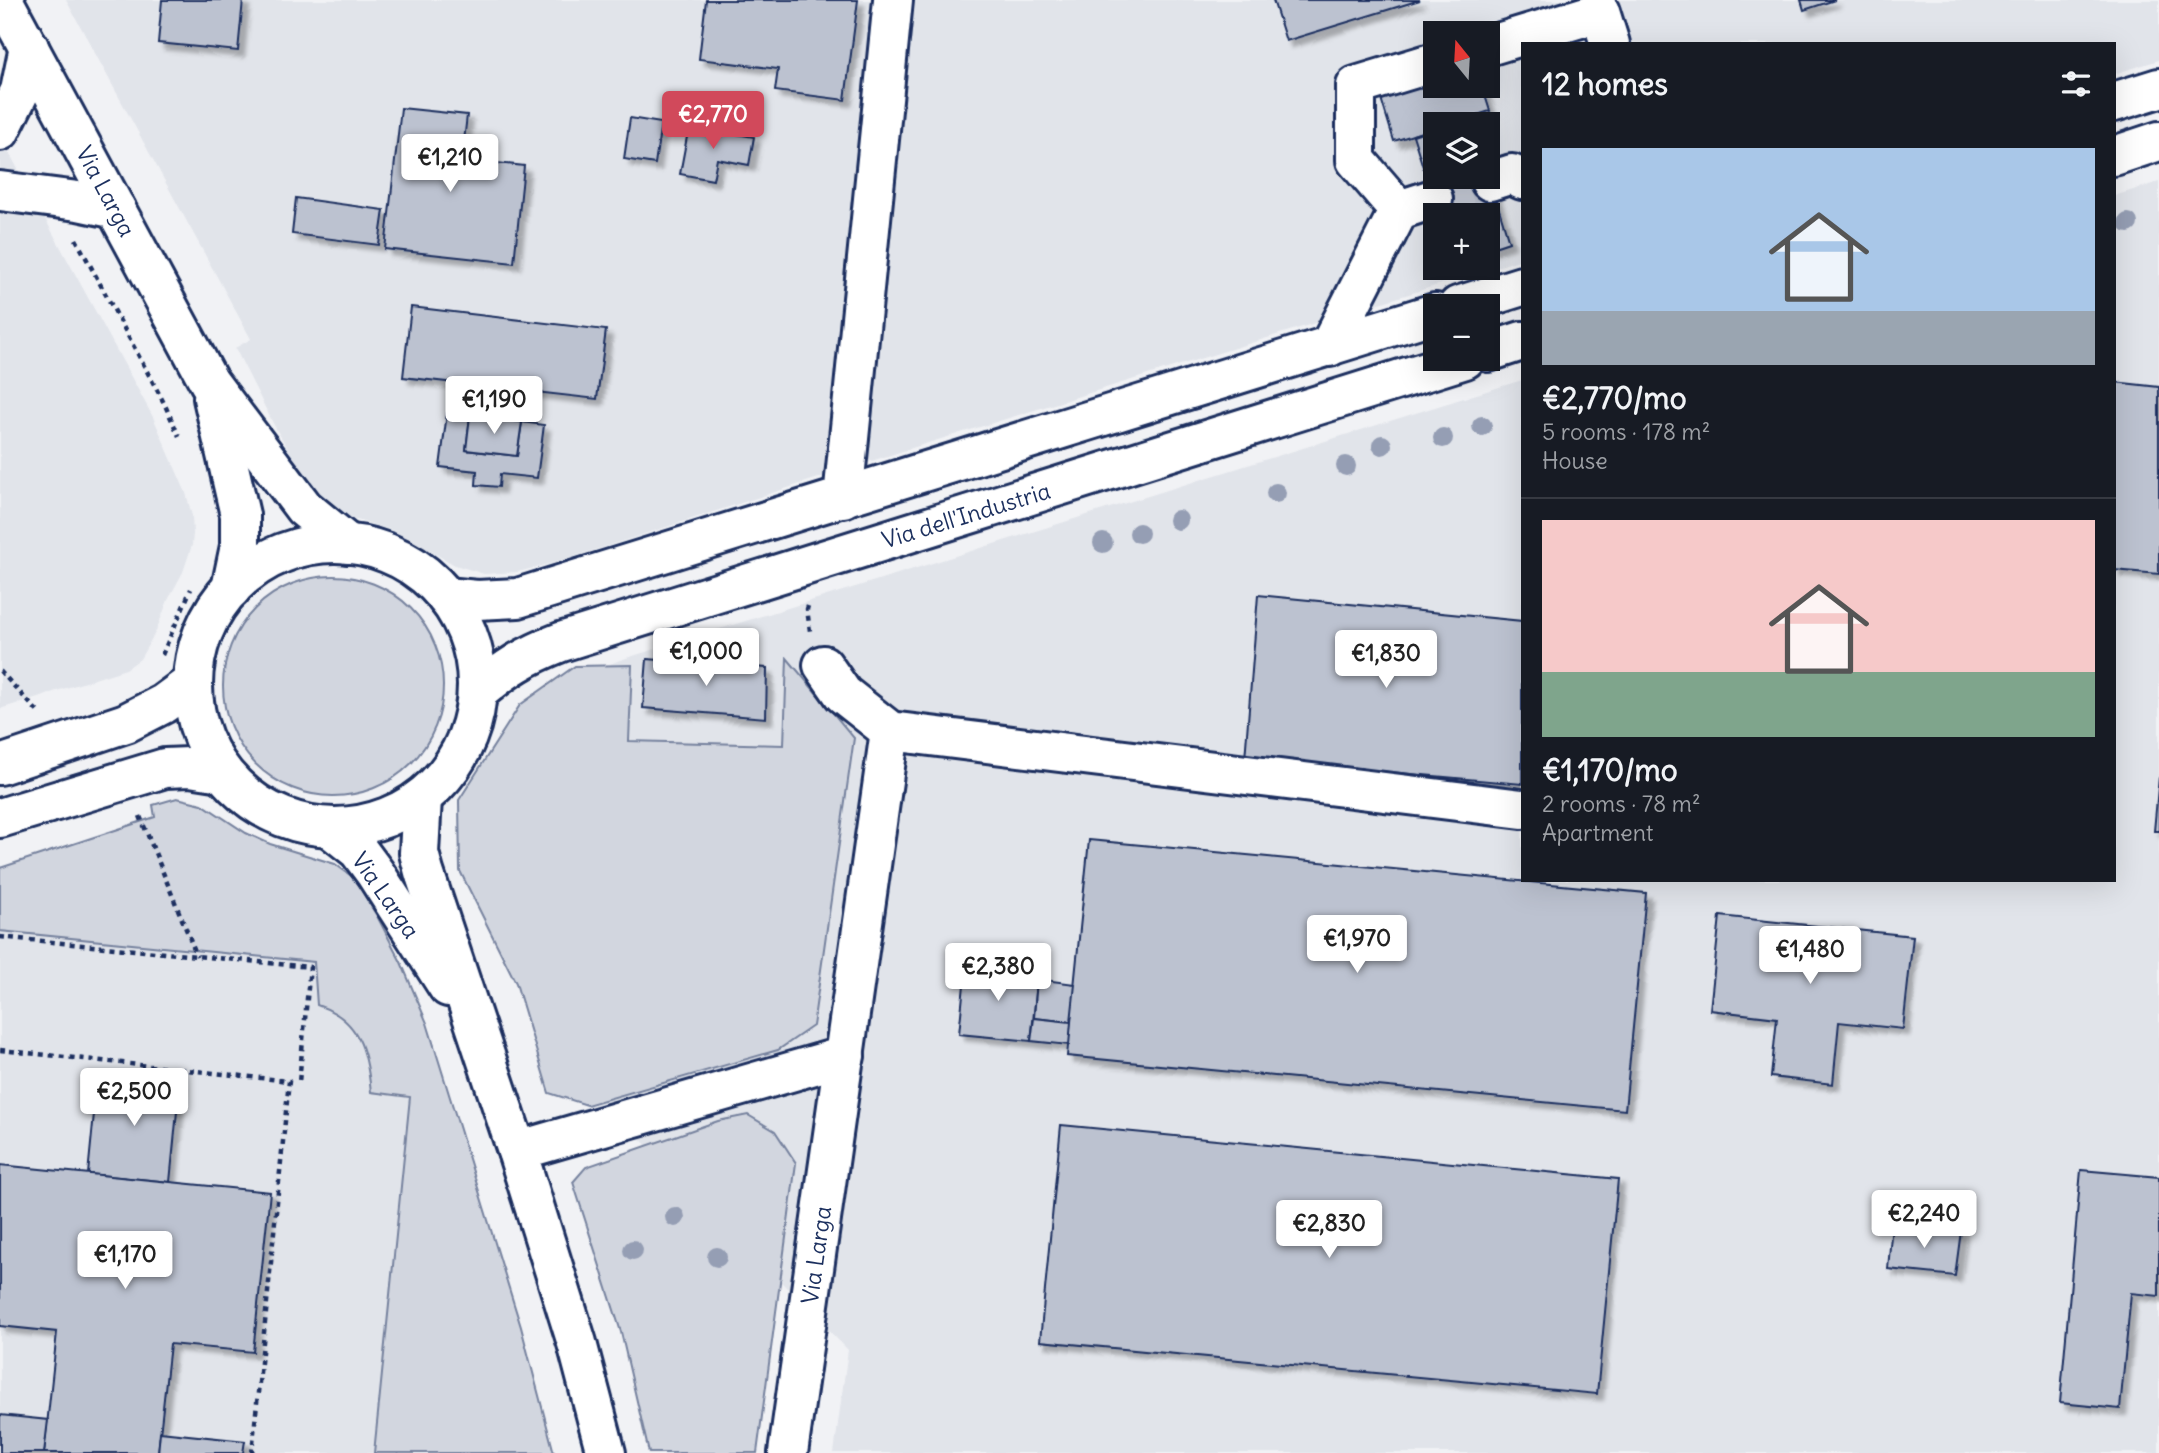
<!DOCTYPE html>
<meta charset="utf-8">
<style>
body{margin:0;font-family:Delius,sans-serif;background:#20242c;color:#f1f3f6;height:100vh;display:flex;flex-direction:column;font-size:26px;white-space:nowrap}
*{box-sizing:border-box;margin:0}
p{font-size:23px;color:#9ea1a6}
.icon{flex:none;width:38px;height:38px;fill:none;stroke:currentColor;stroke-width:2;stroke-linecap:round;stroke-linejoin:round}
.map{position:relative;flex:1;overflow:hidden}
.drawer{position:absolute;left:1521px;top:42px;width:595px;height:840px;display:flex;flex-direction:column;background:#171b24;border-radius:0px;box-shadow:0 7px 28px #0002}
.drawer>*{flex:none}
.needle{width:46px;rotate:342deg}
.fabs{position:absolute;left:1423px;top:21px;display:grid;gap:14px}
.fabs a{display:grid;place-items:center;width:77px;height:77px;border-radius:0px;background:#171b24;box-shadow:0 7px 28px #0002;font-size:35px}
.price{position:absolute;translate:-50% -60px;padding:0 16px;border-radius:7px;background:#fff;color:#222;font-size:23px;line-height:46px;filter:drop-shadow(0 2px 4px #0008)}
.price::after{content:'';position:absolute;left:50%;top:42px;width:21px;height:16px;margin-left:-10px;background:inherit;clip-path:polygon(0 0,100% 0,50% 100%)}
.price.active{background:#d1495b;color:#fff}
ul{padding:0;list-style:none}
li{display:grid;align-content:center;gap:14px;height:371px;padding:0 21px}
li+li{border-top:2px solid #363941}
li span{display:grid;place-items:center;height:217px;border-radius:0px;color:#555}
li>.icon{margin-inline-start:auto}
span .icon{width:126px;height:126px;fill:#fffc;stroke-width:1}
li b{font-size:30px}
h2{display:flex;justify-content:space-between;align-items:center;height:84px;padding:0 21px;font-size:30px}
.map>svg:first-child{display:block}
</style>
<div class="map">
<svg width="2159" height="1453" viewBox="0 0 2159 1453">
<defs>
<filter id="shadow"><feDropShadow dx="6" dy="6" stdDeviation="2" flood-color="#0004"/></filter>
</defs>
<rect width="100%" height="100%" fill="#f1f2f5"/>
<filter id="ink" filterUnits="userSpaceOnUse"><feTurbulence type="fractalNoise" baseFrequency=".0143" numOctaves="2"/><feDisplacementMap in="SourceGraphic" scale="14" xChannelSelector="R" yChannelSelector="G"/><feConvolveMatrix kernelMatrix="1 2 1 2 8 2 1 2 1" color-interpolation-filters="sRGB"/></filter>
<g filter="url(#ink)">
<g fill="#e1e4ea" fill-rule="evenodd">
<path d="M66,0H2159V60L2114,74V44H1522V259L912,448L561,561L518,572L484,574L455,565L394,531L340,515L314,492L276,429L235,348L251,339ZM1435,33H1488V86H1435ZM1435,124H1488V177H1435ZM1435,215H1488V268H1435Z"/>
<polygon points="0,136 153,417 186,493 192,516 193,534 192,545 183,572 168,600 156,631 140,659 126,669 0,709"/>
<polygon points="2159,182 2159,1453 834,1453 848,1350 540,1037 558,685 620,660 1522,380 1522,880 2114,880 2114,196"/>
<polygon points="177,798 202,804 246,833 270,844 335,864 354,878 377,916 401,962 427,1023 521,1327 554,1453 0,1453 0,868 155,817 153,805"/>
</g>
<g fill="#d2d6df" stroke="#76829e" stroke-width="2">
<circle cx="333" cy="686" r="110"/>
<polygon points="787,658 854,738 813,1026 778,1050 587,1105 549,1093 516,983 460,871 459,800 520,705 575,666 632,665 629,741 784,745"/>
<path d="M177,798L202,804L246,833L270,844L335,864L354,878L377,916L401,962L427,1023L521,1327L554,1453H374L410,1097L371,1092C367,1052 360,1019 317,1005L314,962L0,931V868L155,817L153,805Z"/>
<polygon points="748,1115 775,1131 796,1163 757,1453 649,1453 621,1332 573,1182 586,1167 718,1121"/>
</g>
<g fill="#bcc2d0" stroke="#1b2f5e" stroke-width="2" filter="url(#shadow)">
<polygon points="162,0 243,0 238,51 158,43"/>
<polygon points="706,0 858,0 845,100 775,91 778,69 699,59"/>
<polygon points="1273,0 1420,0 1286,41"/>
<polygon points="1801,0 1835,0 1804,10"/>
<polygon points="1435,77 1435,86 1482,86 1490,111 1448,124 1435,124 1435,128 1394,141 1380,95"/>
<polygon points="401,108 467,115 462,159 524,166 514,263 385,249"/>
<polygon points="1470,117 1472,124 1448,124"/>
<polygon points="630,118 661,123 655,164 624,159"/>
<polygon points="689,126 754,137 749,165 717,159 713,180 680,174"/>
<polygon points="1435,128 1435,177 1488,177 1488,173 1509,242 1488,249 1488,215 1438,215 1413,135"/>
<polygon points="296,198 384,210 379,245 292,234"/>
<polygon points="411,307 606,330 597,399 403,377"/>
<polygon points="2114,382 2159,387 2159,574 2114,570"/>
<polygon points="447,413 470,416 466,450 517,456 522,422 544,425 537,478 500,474 499,487 476,485 477,471 440,467"/>
<polygon points="470,416 522,422 517,456 466,450"/>
<polygon points="1258,595 1522,621 1522,784 1245,759"/>
<polygon points="647,659 767,668 766,718 643,708"/>
<polygon points="2159,777 2159,831 2154,831"/>
<polygon points="1089,840 1646,893 1625,1110 1067,1056"/>
<polygon points="1720,916 1913,936 1903,1029 1839,1022 1833,1084 1771,1077 1777,1018 1710,1010"/>
<polygon points="966,965 1038,973 1031,1041 959,1034"/>
<polygon points="1037,979 1075,984 1071,1022 1034,1018"/>
<polygon points="1034,1018 1071,1022 1069,1045 1031,1041"/>
<polygon points="98,1073 180,1081 170,1182 88,1174"/>
<polygon points="1061,1125 1618,1179 1597,1394 1040,1341"/>
<polygon points="0,1165 270,1192 253,1352 170,1344 158,1453 44,1453 57,1332 0,1326"/>
<polygon points="2081,1170 2159,1177 2159,1296 2131,1293 2120,1409 2060,1403"/>
<polygon points="1892,1224 1961,1231 1955,1276 1888,1269"/>
<polygon points="0,1415 48,1420 44,1453 0,1453"/>
<polygon points="160,1432 245,1441 243,1453 158,1453"/>
</g>
<g fill="none" stroke-linecap="round" stroke-linejoin="round">
<polyline stroke="#c6cbd7" stroke-width="38" stroke-dasharray="38 19" stroke-linecap="butt" points="1433,199 1490,181"/>
<g stroke="#1b2f5e" stroke-width="44">
<g id="minor">
<polyline points="3,0 209,382 304,508 348,544"/>
<polyline points="1488,46 1600,12 1610,44"/>
<polyline points="0,131 20,91 29,47"/>
<polyline points="1490,181 1512,174 1522,180"/>
<polyline points="0,191 78,201 116,209"/>
<polyline points="1399,210 1356,160 1356,86 1435,62"/>
<polyline points="1329,347 1399,210 1433,199"/>
<polyline points="213,398 240,515 240,546 231,589"/>
<polyline points="843,498 893,0"/>
<polyline points="823,665 843,694 890,731 1522,809"/>
<polyline points="517,1151 845,1056"/>
<polyline points="788,1453 890,731"/>
</g>
</g>
<g stroke="#1b2f5e" stroke-width="44">
<g id="major">
<polyline points="2114,102 2159,88"/>
<polyline points="2114,156 2159,141"/>
<polyline points="1458,306 1522,286"/>
<polyline points="1488,352 1522,341"/>
<circle cx="335" cy="685" r="142"/>
<polyline points="446,597 477,600 518,598 1435,313"/>
<path d="M477,693C506,668 525,656 561,642L1465,359"/>
<polyline points="0,765 126,723 163,704 193,682"/>
<polyline points="422,798 419,853 424,872 517,1151 577,1343 606,1453"/>
<polyline points="0,818 165,768 190,767 222,772"/>
<polyline points="329,827 358,850 375,873 448,987"/>
</g>
</g>
<g stroke="#1b2f5e" stroke-width="4.5" stroke-dasharray="5 5" stroke-linecap="butt">
<polyline points="76,239 164,403 179,436"/>
<polyline points="808,606 807,609 810,631"/>
<polyline points="162,655 191,589"/>
<polyline points="0,671 38,712"/>
<polyline points="140,816 197,956"/>
<polyline points="0,937 310,967 299,1082"/>
<polyline points="0,1050 289,1081 252,1453"/>
</g>
<use href="#minor" stroke="#fff" stroke-width="38"/>
<use href="#major" stroke="#fff" stroke-width="38"/>
</g>
<g fill="#959eb4">
<circle cx="2128" cy="223" r="10"/>
<circle cx="1482" cy="426" r="10"/>
<circle cx="1443" cy="438" r="10"/>
<circle cx="1382" cy="445" r="10"/>
<circle cx="1346" cy="466" r="10"/>
<circle cx="1276" cy="493" r="10"/>
<circle cx="1178" cy="520" r="10"/>
<circle cx="1139" cy="533" r="10"/>
<circle cx="1103" cy="543" r="10"/>
<circle cx="675" cy="1217" r="10"/>
<circle cx="633" cy="1250" r="10"/>
<circle cx="717" cy="1257" r="10"/>
</g>
</g>
<g text-anchor="middle" dominant-baseline="central" stroke-width="5" stroke-linejoin="round" paint-order="stroke">
<g font-size="23" fill="#1b2f5e" stroke="#fff">
<text transform="translate(106 191) rotate(62)">Via Larga</text>
<text transform="translate(966 515) rotate(-17)">Via dell'Industria</text>
<text transform="translate(386 895) rotate(55)">Via Larga</text>
<text transform="translate(816 1255) rotate(-82)">Via Larga</text>
</g>
</g>
</svg>
<div class="fabs">
<a><svg class="needle" viewBox="-14 -14 28 28"><path d="M0-13l5 13h-10z" fill="#e53935"/><path d="M0 13l5-13h-10z" fill="#9ea1a6"/></svg></a>
<a><svg class="icon" aria-label="layers" viewBox="0 0 24 24"><path d="M12 4l9 5-9 5-9-5zM3 14l9 5 9-5"/></svg></a>
<a>+</a>
<a>−</a>
</div>
<b class="price active" style="left:713px;top:151px">€2,770</b>
<b class="price" style="left:450px;top:194px">€1,210</b>
<b class="price" style="left:494px;top:436px">€1,190</b>
<b class="price" style="left:706px;top:688px">€1,000</b>
<b class="price" style="left:1386px;top:690px">€1,830</b>
<b class="price" style="left:1357px;top:975px">€1,970</b>
<b class="price" style="left:1810px;top:986px">€1,480</b>
<b class="price" style="left:998px;top:1003px">€2,380</b>
<b class="price" style="left:134px;top:1128px">€2,500</b>
<b class="price" style="left:1924px;top:1250px">€2,240</b>
<b class="price" style="left:1329px;top:1260px">€2,830</b>
<b class="price" style="left:125px;top:1291px">€1,170</b>
<section class="drawer">
<h2>12 homes<svg class="icon" aria-label="filters" viewBox="0 0 24 24"><path d="M4 7h16M4 17h16"/><circle cx="9" cy="7" r="2"/><circle cx="15" cy="17" r="2"/></svg></h2>
<ul>
<li><span style="background:linear-gradient(#a9c7e8 75%,#9aa5b1 0)"><svg class="icon" aria-label="home" viewBox="0 0 24 24"><path d="M3 11l9-7 9 7M6 9v11h12V9"/></svg></span><div><b>€2,770/mo</b><p>5 rooms · 178 m²</p><p>House</p></div></li>
<li><span style="background:linear-gradient(#f6c9c9 70%,#7fa58c 0)"><svg class="icon" aria-label="home" viewBox="0 0 24 24"><path d="M3 11l9-7 9 7M6 9v11h12V9"/></svg></span><div><b>€1,170/mo</b><p>2 rooms · 78 m²</p><p>Apartment</p></div></li>
</ul>
</section>
</div>
